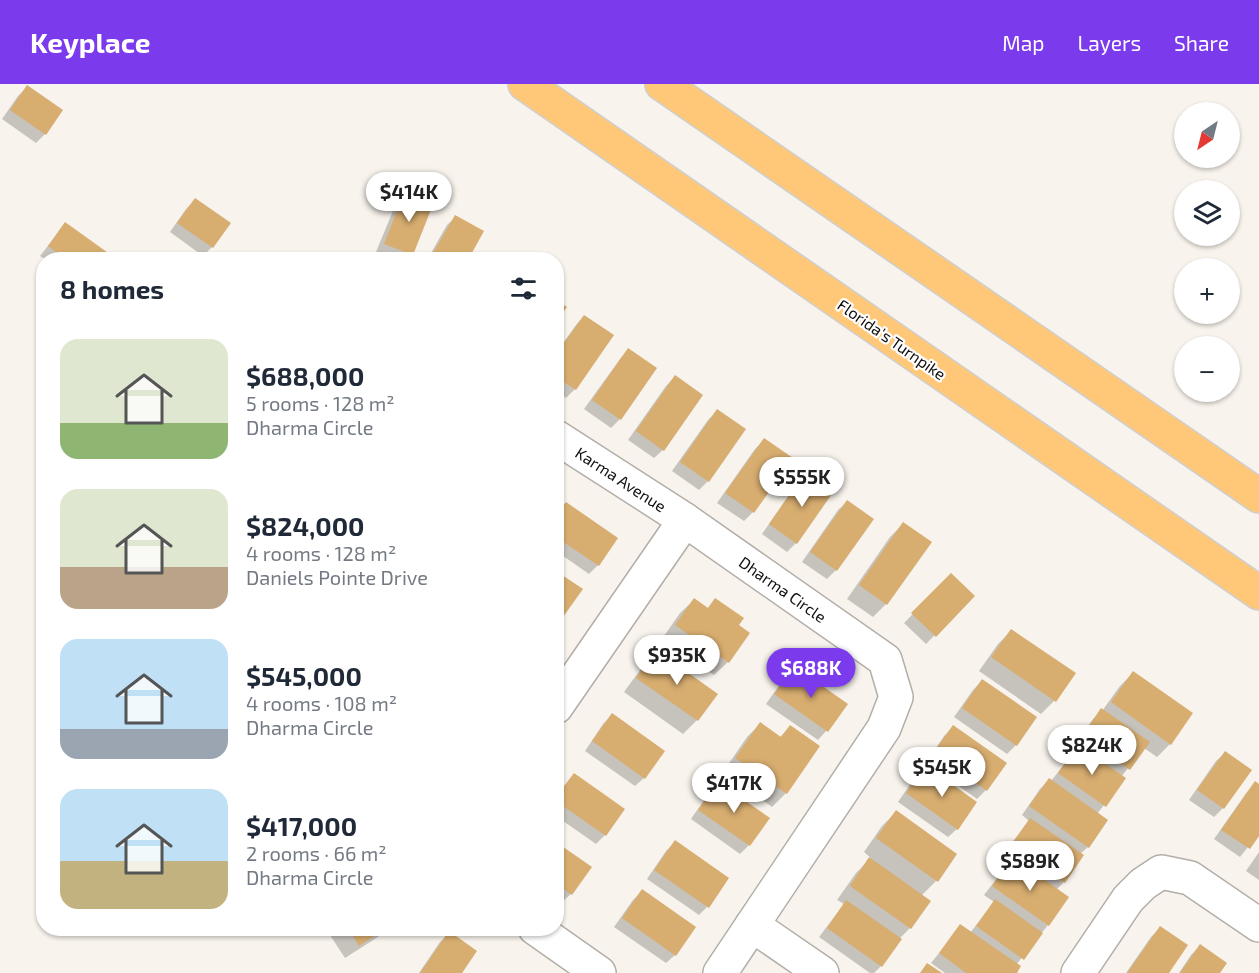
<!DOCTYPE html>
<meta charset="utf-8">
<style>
body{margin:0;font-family:"Exo 2",sans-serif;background:#f6f6f7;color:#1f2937;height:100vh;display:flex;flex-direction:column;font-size:22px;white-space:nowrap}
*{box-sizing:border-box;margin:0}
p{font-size:20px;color:#747a83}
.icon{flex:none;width:33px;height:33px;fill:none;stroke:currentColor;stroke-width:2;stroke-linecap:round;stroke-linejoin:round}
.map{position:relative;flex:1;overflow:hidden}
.side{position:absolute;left:36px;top:168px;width:528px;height:684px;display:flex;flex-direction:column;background:#fff;border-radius:24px;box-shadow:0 2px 4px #0004}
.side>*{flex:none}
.needle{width:39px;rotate:215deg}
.tools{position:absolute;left:1174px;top:18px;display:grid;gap:12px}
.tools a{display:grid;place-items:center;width:66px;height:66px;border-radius:50%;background:#fff;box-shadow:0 2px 4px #0004;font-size:30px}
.price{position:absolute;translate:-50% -51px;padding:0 14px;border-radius:21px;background:#fff;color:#222;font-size:20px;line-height:39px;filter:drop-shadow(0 2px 3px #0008)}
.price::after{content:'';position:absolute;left:50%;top:36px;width:18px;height:14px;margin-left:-9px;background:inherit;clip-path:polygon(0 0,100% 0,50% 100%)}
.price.current{background:#7c3aed;color:#fff}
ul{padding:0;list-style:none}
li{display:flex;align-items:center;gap:18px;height:150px;padding:0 24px}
li span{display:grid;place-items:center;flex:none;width:168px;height:120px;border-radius:18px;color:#555}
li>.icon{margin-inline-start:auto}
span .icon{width:72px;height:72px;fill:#fffc;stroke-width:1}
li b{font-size:26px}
h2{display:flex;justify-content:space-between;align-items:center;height:72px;padding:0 24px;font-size:26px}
header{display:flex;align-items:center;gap:36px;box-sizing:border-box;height:84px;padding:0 30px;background:#7c3aed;color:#fff}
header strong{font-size:28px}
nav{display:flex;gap:33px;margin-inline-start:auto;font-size:21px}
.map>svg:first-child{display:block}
</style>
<header>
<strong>Keyplace</strong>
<nav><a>Map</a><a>Layers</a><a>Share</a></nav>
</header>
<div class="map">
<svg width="1259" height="889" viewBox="0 0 1259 889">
<rect width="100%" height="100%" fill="#f8f3ec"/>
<g fill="#0003">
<polygon points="27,3 45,50 36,59 2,35 18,12"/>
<polygon points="406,108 412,170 407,176 394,176 376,168 397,117"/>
<polygon points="195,116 212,163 203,172 170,148 186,125"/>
<polygon points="456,133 466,176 427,176 447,141"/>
<polygon points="65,140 116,176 46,176 40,172"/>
<polygon points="584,232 575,305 566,314 556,307 556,269 576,241"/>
<polygon points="628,266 655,284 620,335 611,344 584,325 620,275"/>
<polygon points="675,293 663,366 654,374 628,356 666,302"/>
<polygon points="717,327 708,397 699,406 672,387 708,336"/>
<polygon points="764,356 791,374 753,428 744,437 717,419 755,365"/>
<polygon points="806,389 796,459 787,468 762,450 798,398"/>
<polygon points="847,418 872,435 836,486 827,495 802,478 838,426"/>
<polygon points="566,419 616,455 598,481 589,490 556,467 556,429"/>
<polygon points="903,440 886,520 873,533 847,515 890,453"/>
<polygon points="556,489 562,532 556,538"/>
<polygon points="951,491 973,512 926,560 904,539"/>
<polygon points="694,516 707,525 715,516 737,542 748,549 728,578 714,591 662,555 680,529"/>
<polygon points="1012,546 1074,590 1054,617 1041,630 979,587 998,560"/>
<polygon points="656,568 715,610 697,636 683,650 624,608 643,582"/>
<polygon points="794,584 846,620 826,647 818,656 766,620 785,593"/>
<polygon points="1133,589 1170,660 1157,673 1144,664 1121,693 1124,695 1097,730 1088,763 1080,770 1064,798 1056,806 1048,841 1016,881 1015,889 945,889 931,879 961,842 970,849 994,818 984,811 1011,776 1003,770 1029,737 1022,731 1040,705 1049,696 1051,697 1077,664 1074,662 1093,635 1102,627 1120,602"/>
<polygon points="982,597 1035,634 1016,661 1007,670 954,633 973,606"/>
<polygon points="612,631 644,694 635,702 585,667 603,640"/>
<polygon points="760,640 779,654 790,643 818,663 786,709 772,723 723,688 747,653"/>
<polygon points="953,643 986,706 977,715 926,679 944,652"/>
<polygon points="1225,669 1223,724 1214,733 1189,716 1216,677"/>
<polygon points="925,683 957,745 948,753 898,718 916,692"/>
<polygon points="574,690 605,751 596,760 556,732 556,712"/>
<polygon points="1256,699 1259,701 1259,749 1240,773 1214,755 1247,708"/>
<polygon points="718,700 749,761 740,770 691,735 709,709"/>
<polygon points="896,728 936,797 921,812 910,844 899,855 881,882 874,889 870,889 819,853 844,820 837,816 856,789 871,774 864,768 882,742"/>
<polygon points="675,758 707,823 699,831 647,795 666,767"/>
<polygon points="556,760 571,810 562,818 556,814"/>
<polygon points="1259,768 1259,796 1246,787"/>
<polygon points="642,807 675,871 666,879 614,843 633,816"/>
<polygon points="331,844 392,844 345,874 328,848"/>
<polygon points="1160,844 1167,889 1126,889 1151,853"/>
<polygon points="449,849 460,889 419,889 440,858"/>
<polygon points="1200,862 1218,889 1179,889 1191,871"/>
</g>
<g fill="#d7ad70">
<polygon points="27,1 63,26 46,51 10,26"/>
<polygon points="405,106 434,118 413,171 384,160"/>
<polygon points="195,114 231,139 213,164 177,139"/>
<polygon points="455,131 484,147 468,176 429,176"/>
<polygon points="65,138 118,176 67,176 48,162"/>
<polygon points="556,216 567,223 556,238"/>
<polygon points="584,231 614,251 576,306 556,293 556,270"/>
<polygon points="628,264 657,284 621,336 592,316"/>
<polygon points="675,291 703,311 664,367 636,347"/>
<polygon points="717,325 746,345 709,398 680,378"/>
<polygon points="764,354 793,374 754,429 725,409"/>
<polygon points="806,387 834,407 797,460 769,440"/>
<polygon points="847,416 874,435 837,487 810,468"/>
<polygon points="566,418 618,454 599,482 556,453 556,431"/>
<polygon points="903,438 932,458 887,521 859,501"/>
<polygon points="556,487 583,505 563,533 556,528"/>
<polygon points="951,489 975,512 936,553 911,529"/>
<polygon points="694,514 708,524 715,514 744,534 739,541 750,549 729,579 675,541"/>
<polygon points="1011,545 1076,589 1056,618 991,573"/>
<polygon points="656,566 718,610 698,637 636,594"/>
<polygon points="794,582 848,620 828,648 774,610"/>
<polygon points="1133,587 1193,629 1171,661 1111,618"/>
<polygon points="982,595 1037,633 1017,662 962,624"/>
<polygon points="1101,624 1150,658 1130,686 1082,652"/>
<polygon points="612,629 665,667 645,695 592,657"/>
<polygon points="760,638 781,653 790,641 820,662 787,710 735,674"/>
<polygon points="953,641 1007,679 987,707 933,669"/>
<polygon points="1078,661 1126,694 1106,723 1058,689"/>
<polygon points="1225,667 1252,686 1224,725 1197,706"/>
<polygon points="925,681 977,718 958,746 906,709"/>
<polygon points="574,689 625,725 606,752 556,717 556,713"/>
<polygon points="1049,694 1108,736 1089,764 1029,722"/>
<polygon points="1255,697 1259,700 1259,752 1250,765 1221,746"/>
<polygon points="718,698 770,734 750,762 698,726"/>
<polygon points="896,726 957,770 938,798 876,754"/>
<polygon points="1030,734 1084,771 1065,799 1011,761"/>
<polygon points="675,756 729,794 709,824 654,786"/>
<polygon points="556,758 592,783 572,811 556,800"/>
<polygon points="869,773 931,817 911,845 850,802"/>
<polygon points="1012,773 1069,813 1049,842 992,802"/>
<polygon points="642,805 696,843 676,872 622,834"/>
<polygon points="995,815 1043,849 1024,876 976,842"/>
<polygon points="846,816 902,855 882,883 827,844"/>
<polygon points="960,840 1021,882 1017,889 966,889 939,869"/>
<polygon points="1160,842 1188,861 1169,889 1127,889"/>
<polygon points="348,844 386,844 359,862"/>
<polygon points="449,847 477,867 462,889 420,889"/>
<polygon points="1200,860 1227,879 1220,889 1180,889"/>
<polygon points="927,879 942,889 920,889"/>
</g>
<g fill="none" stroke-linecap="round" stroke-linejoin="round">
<g stroke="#b3aea8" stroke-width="36">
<g id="minor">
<polyline points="556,353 685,436 885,576 896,613 884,644 720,889"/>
<polyline points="556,623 685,436"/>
<polyline points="752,841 822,889"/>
<polyline points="535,844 599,889"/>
<polyline points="1078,889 1128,815 1143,800 1161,788 1190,794 1259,841"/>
</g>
</g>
<g stroke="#d0cfcf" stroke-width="36">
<g id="highway">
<polyline points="525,0 1259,509"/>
<polyline points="662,0 1259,412"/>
</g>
</g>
<use href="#minor" stroke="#fff" stroke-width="33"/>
<use href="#highway" stroke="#fec878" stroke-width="33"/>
</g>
<g text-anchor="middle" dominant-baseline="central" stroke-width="4.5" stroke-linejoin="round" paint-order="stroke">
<g font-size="16" fill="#12100e" stroke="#fff">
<text transform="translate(892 255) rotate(35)">Florida's Turnpike</text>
<text transform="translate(621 395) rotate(33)">Karma Avenue</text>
<text transform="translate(783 505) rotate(35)">Dharma Circle</text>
</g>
</g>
</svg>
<div class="tools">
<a><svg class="needle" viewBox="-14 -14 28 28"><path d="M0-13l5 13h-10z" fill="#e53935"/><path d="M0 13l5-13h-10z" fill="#747a83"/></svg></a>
<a><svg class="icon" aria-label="layers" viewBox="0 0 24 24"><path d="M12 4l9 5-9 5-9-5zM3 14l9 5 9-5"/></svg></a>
<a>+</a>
<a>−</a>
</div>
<b class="price" style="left:409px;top:139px">$414K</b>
<b class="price" style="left:802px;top:424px">$555K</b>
<b class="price" style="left:677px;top:602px">$935K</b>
<b class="price current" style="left:811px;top:615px">$688K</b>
<b class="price" style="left:1092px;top:692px">$824K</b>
<b class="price" style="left:942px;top:714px">$545K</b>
<b class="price" style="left:734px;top:730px">$417K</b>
<b class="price" style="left:1030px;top:808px">$589K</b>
<section class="side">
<h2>8 homes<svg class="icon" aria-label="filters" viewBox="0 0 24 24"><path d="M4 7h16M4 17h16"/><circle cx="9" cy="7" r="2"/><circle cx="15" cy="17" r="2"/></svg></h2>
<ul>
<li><span style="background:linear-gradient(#dfe7d0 70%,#8fb573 0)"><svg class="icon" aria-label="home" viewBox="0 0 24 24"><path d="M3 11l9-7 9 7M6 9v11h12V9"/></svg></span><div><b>$688,000</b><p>5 rooms · 128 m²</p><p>Dharma Circle</p></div></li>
<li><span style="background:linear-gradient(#dfe7d0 65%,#b9a48a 0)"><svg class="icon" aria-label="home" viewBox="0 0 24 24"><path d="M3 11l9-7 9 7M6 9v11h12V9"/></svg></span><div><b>$824,000</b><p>4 rooms · 128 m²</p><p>Daniels Pointe Drive</p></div></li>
<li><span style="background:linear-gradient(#bfe0f5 75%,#9aa5b1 0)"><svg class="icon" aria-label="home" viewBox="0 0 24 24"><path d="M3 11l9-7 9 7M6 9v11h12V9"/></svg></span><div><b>$545,000</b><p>4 rooms · 108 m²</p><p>Dharma Circle</p></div></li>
<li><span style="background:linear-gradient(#bfe0f5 60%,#c2b280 0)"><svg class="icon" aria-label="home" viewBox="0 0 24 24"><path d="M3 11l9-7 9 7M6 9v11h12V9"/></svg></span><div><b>$417,000</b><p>2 rooms · 66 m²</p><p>Dharma Circle</p></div></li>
</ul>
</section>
</div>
